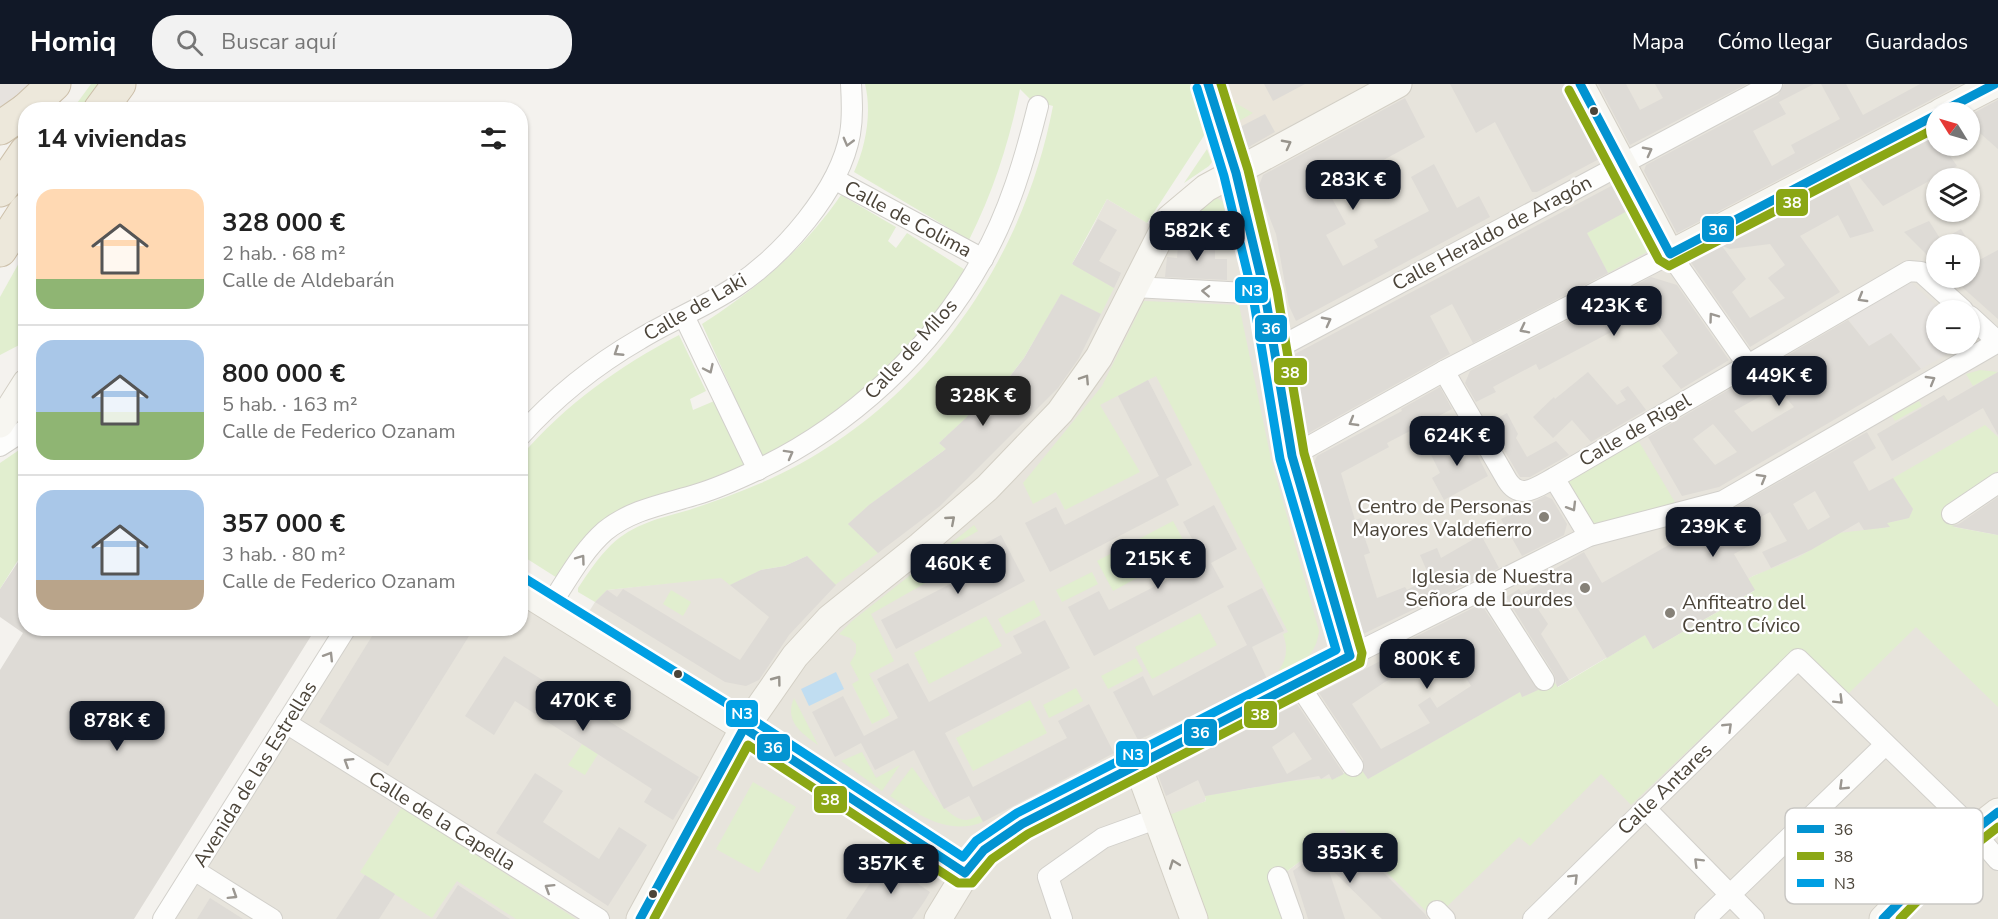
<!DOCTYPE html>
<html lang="es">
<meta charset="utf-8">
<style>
body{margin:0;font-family:"Nunito Sans",sans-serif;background:#f2f2f2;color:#222;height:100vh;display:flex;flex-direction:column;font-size:22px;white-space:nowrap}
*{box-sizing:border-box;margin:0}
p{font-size:20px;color:#767676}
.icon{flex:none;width:33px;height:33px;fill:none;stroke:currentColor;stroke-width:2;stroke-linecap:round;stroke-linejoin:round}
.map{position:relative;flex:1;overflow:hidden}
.sheet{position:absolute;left:18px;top:18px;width:510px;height:534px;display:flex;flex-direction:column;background:#fff;border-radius:24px;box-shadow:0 2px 4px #0004}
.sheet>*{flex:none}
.needle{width:39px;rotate:307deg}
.controls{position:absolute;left:1926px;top:18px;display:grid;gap:12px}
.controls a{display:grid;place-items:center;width:54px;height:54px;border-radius:50%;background:#fff;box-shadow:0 2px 4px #0004;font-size:30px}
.price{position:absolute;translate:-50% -51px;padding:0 14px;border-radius:12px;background:#111827;color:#fff;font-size:20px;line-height:39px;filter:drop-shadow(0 2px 3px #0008)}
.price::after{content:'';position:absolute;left:50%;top:36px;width:18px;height:14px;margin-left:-9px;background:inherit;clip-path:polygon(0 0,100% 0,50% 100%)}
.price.current{background:#222;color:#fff}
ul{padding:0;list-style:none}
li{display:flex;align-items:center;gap:18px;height:150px;padding:0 18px}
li+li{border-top:2px solid #e0e0e0}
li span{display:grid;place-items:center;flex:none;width:168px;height:120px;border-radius:18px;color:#555}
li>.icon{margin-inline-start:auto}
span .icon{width:72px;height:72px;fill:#fffc;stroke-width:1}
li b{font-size:26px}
h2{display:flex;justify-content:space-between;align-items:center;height:72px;padding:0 18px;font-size:26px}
header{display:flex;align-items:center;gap:36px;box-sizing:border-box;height:84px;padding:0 30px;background:#111827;color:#fff}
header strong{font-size:28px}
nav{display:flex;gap:33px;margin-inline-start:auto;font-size:21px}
.search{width:420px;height:54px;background:#f2f2f2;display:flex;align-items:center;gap:15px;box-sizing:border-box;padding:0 21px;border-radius:24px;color:#767676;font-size:22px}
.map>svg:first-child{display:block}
</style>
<header>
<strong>Homiq</strong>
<div class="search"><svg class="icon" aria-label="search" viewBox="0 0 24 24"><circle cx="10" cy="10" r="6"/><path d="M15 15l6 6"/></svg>Buscar aquí</div>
<nav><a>Mapa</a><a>Cómo llegar</a><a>Guardados</a></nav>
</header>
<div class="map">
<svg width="1998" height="835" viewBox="0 0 1998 835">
<rect width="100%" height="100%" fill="#f4f2ee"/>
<g fill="#e7e4dc" fill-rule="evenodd">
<path d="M1208,0H1998V451L1909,435L1753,492L1749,495L1755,506L1652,566L1635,557L1557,603L1369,701L1355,681L1332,696L1249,704L1205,714L1206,717L1170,732L1204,835H164L346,545L520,544L521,505L580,542L600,510L607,506L721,493L785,482L807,472L869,420L945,366L939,359L989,306L996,311L1024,276L1107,115L1161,147L1234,84ZM1936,28H1970V62H1936ZM1936,94H1970V128H1936ZM1936,160H1970V194H1936ZM1936,226H1970V260H1936Z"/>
<polygon points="1916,542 1998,621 1998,835 1301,835 1285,789 1343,744 1519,752 1601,689 1790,569 1803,563"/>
</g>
<polygon fill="#e6e2de" points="0,0 54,0 0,44"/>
<polygon fill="#eae5da" points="1222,0 1368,0 1243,66"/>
<g fill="#e1eecf">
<polygon points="91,0 105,0 86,25 72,26"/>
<path d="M865,0H1196L1207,47L1147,139L1107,115L1072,180L1114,204L1101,230L1061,210L1024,274L995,312L988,307L966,334L939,359L946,365L869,421L848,440L878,469L835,501L807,472L785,482L761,486L730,501L721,494L607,506L595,518L578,508V504C588,489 598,474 611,461C633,440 660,434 689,426C713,418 738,409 761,399C916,332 1022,185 1053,22L1031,16L1020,5C1009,59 993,108 969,156L854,88C866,62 872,28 865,0Z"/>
<polygon points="1225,13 1253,29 1234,40"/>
<polygon points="1207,65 1212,78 1209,82 1184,99"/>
<path d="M841,111L896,143L888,157L896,164L907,149L970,189L888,291L770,374L631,426L562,497L521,471V372C566,320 618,283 679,251L706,307L690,315L693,326L733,309L702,240C758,204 803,166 841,111Z"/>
<path d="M1217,114L1223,118L1230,155C1218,140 1209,133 1189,132L1194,125Z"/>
<polygon points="1629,125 1651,166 1608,189 1587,149"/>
<polygon points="25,168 25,258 0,271 0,213"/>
<path d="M1144,217L1239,221L1271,375L1319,547C1316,572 1301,580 1281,590L1279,586C1287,575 1288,563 1283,550L1288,548L1156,292L1100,321L1140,388L1065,426L1056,408L1033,420L1023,399L1102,302Z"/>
<polygon points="1980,286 1998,288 1973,302 1966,290"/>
<polygon points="1919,317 1922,322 1895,337 1892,332"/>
<polygon points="1985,341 1998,353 1998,387 1945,422 1956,439 1954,443 1998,451 1998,623 1916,543 1848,610 1803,565 1790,569 1631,721 1601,690 1530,762 1519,753 1434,835 1343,745 1286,788 1301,835 1204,835 1169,731 1206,717 1205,712 1291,697 1336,694 1358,680 1368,695 1520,608 1523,613 1554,598 1558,603 1635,557 1639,541 1653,565 1754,507 1748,495 1753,492 1797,474 1839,449 1889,443 1887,439 1909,434 1913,425 1893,394"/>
<polygon points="1638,356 1679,425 1597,443 1591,441 1563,397"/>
<polygon points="25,362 25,465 0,505 0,379"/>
<polygon points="1173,437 1194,476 1167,491 1161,481 1113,507 1097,477"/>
<polygon points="974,441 978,447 957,459 954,470 959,480 871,530 894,577 869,590 890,631 872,640 852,600 859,596 850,579 856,569 856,560 850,554 839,550 852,537"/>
<polygon points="1092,488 1098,500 1062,518 1056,506"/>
<polygon points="671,506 691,518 683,532 663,520"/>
<polygon points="1034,516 1041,531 1006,550 998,535"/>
<polygon points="1200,529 1217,561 1152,595 1135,563"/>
<polygon points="986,532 1002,562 929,600 914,569"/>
<polygon points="1136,574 1143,587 1108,605 1101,592"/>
<polygon points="1076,604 1083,617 1049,634 1043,621"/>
<path d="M794,614L818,661C801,649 784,637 794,614Z"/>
<polygon points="1030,616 1047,649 973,687 956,654"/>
<polygon points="582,660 598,670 585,691 568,681"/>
<polygon points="862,668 876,694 900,681 882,707 841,677"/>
<path d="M912,683C922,696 948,737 966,736C970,736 975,733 980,732L983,738C949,752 918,731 890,712Z"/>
<polygon points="753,698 796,723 759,789 716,765"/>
<polygon points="402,723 576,835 516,835 457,797 432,834 360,788"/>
</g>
<polygon fill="#e6e3df" points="1910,198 1941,226 1936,226 1936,260 1965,260 1921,285 1891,250 1869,262 1847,234"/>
<polygon fill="#c0ddf1" points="836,588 844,605 809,622 801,605"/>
<g fill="#dedbd6" fill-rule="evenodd">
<polygon points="1264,0 1305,0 1273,17"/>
<polygon points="1450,0 1564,0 1601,74 1537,108 1532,108 1495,38 1476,49"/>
<polygon points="1598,0 1626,0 1640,26 1663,14 1655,0 1747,0 1630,61"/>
<polygon points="1784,0 1814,0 1779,18 1786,30 1753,47 1772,82 1795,69 1791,61 1840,35 1821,0 1846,0 1863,31 1920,0 1961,0 1677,149 1644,87 1646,81 1778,11"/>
<polygon points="1405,14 1425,53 1328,107 1346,140 1326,151 1343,182 1378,163 1374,156 1429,127 1411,93 1434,80 1457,124 1479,112 1490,133 1296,237 1289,222 1276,150 1258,104 1263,91"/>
<polygon points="1998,16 1998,65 1981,50 1970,56 1970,31"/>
<polygon points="1265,30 1275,48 1245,65 1238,44"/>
<polygon points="1936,49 1936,62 1943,62 1957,82 1883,122 1857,90"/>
<path d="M1847,95L1874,147L1850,154L1838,131L1800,152L1840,208L1750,263L1690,177ZM1770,160L1785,181L1768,194L1785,214L1750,234L1732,208L1746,195L1722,162L1730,165Z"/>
<polygon points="1615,100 1629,126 1587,149 1608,189 1473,259 1452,220 1430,232 1450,270 1305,351 1295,270"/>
<polygon points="1098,135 1117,146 1099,177 1121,189 1114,204 1072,180"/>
<polygon points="1929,137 1941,156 1961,145 1970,160 1936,160 1936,180 1904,148"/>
<polygon points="1190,150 1204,150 1203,162 1215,163 1215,175 1227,175 1227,196 1165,193 1167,173 1177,174 1178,161 1190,162"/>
<polygon points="1998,166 1998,235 1952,194 1970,194 1970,181"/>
<polygon points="1651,193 1677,201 1729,276 1681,305 1662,282 1678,269 1652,234 1654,232 1651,227 1539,286 1536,280 1493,303 1496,308 1476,318 1465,299 1470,287"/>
<polygon points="1061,210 1101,230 1079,274 1058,304 940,422 878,469 848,440 869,421 946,365 939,359 966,334 988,307 995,312 1024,274"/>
<path d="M1848,236L1869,262L1891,249L1921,285L1719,403L1682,412L1648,353ZM1777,303L1794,323L1752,348L1734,327ZM1713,340L1737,368L1715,381L1693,355Z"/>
<polygon points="1588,288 1617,321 1626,316 1620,307 1628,302 1646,326 1591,358 1572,336 1553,354 1533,333 1554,313 1555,315"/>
<polygon points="1998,288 1998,351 1983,324 1892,377 1877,350 1944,311 1948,317"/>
<polygon points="1148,296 1192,381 1166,395 1179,421 1050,488 1025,439 1056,423 1065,441 1159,392 1118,312"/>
<polygon points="1440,303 1452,325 1387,359 1389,363 1341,389 1355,436 1361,434 1367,450 1364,452 1370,469 1364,471 1377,514 1405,503 1407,506 1430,494 1420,471 1437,464 1441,474 1481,451 1499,484 1361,551 1312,383 1317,372 1402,327 1401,325"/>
<polygon points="1507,329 1518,350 1516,354 1527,373 1556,357 1569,371 1530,393 1520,393 1488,339"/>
<path d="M1867,348L1876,364L1853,378L1869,407L1893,394L1913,425L1909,434L1887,439L1890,443L1864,446L1859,438L1811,466L1771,484L1762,468L1787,457L1770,428L1746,441L1756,458L1734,470L1755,506L1653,565L1645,551L1607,574L1567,508L1538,525L1548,540L1541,550L1569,596L1557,603L1554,590L1506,513L1519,505L1522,510L1543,498L1542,495L1547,492L1546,490L1584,468L1602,499ZM1815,407L1830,433L1808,446L1793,420Z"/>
<polygon points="1467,350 1488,392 1444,416 1432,394 1440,389 1430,369"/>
<polygon points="1545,412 1552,415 1567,440 1564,451 1522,472 1501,435"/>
<polygon points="1998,413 1998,451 1951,442 1959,440"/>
<polygon points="1214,421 1237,465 1211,479 1224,503 1094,572 1068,523 1099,507 1109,526 1204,477 1183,438"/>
<polygon points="1001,451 1025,497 896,565 881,536 981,484 972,466"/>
<polygon points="26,466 26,545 316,544 134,835 0,835 0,586 23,549 0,533 0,505"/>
<polygon points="807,472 836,501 789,551 759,596 746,602 725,598 595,518 607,506 617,513 623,505 740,576 769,533 730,501 761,486 785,482"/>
<polygon points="1262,504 1284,547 1252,563 1268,597 1138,656 1113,608 1143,592 1153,612 1247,561 1227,522"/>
<path d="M1481,520L1538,606L1522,613L1520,608L1368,695L1363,688V675L1319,609L1411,561L1403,559ZM1449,567L1471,602L1437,624L1430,613L1418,621L1430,639L1381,665L1352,620L1385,598L1413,584L1415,587Z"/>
<polygon points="1045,536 1070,584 945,649 973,703 1067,654 1058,637 1089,620 1114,669 983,738 969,712 944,725 914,666 875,686 861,659 835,673 812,628 843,612 864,652 898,634 877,595 908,579 929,618 1022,569 1013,552"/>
<polygon points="377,544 474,544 388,682 319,638"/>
<polygon points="504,572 699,693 673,736 644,718 652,705 515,617 494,651 465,632"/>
<path d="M1297,620L1344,690L1332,696L1329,690L1321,695L1319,692L1205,712L1198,696L1166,712L1158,691ZM1294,648L1312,675L1287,690L1272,663Z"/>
<polygon points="535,689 563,707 543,738 599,775 619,743 647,761 608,822 496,749"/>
<polygon points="1344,749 1425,830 1428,835 1382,835 1327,781 1345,835 1308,835 1293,787"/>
<polygon points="889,771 915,789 911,795 930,808 924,818 912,835 846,835"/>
<polygon points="365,791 395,810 379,835 336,835"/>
<polygon points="458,801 510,835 436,835"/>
<polygon points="210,814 243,835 197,835"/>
</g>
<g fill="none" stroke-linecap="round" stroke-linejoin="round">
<g stroke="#d2d0cb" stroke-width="22">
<g id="street">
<polyline points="834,95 983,175"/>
<polyline points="1134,203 1265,210"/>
<polyline points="684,232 758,386"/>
<polyline points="1970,232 1998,258"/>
<polyline points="1276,265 1772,0"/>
<path d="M1444,287L1507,396C1520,417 1537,403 1554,394L1909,187L1921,188L1963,226"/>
<path d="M520,352C555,313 595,281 640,255C671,236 705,223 735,203C782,172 840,107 850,50C853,33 852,17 851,0"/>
<polyline points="0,362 26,345"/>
<polyline points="1292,372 1444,287 1670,170 1747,280"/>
<polyline points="1554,394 1589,452"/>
<polyline points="1952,430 1998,399"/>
<polyline points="1486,505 1544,596"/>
<path d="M549,523C566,498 582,467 605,447C632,425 666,420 698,410C718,404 738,395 757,386C850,342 932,266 982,176C1009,129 1025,74 1038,22"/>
<polyline points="1350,572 1589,452 1723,417 1998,258"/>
<polyline points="1297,598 1353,682"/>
<polyline points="286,639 599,835"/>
<polyline points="1645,724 1754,835"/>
<polyline points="194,786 272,835"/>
<polyline points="1278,793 1293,835"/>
<polyline points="1437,827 1445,835"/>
<polyline points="163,835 346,544"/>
<polyline points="1062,835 1048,793 1103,754 1150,737"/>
<polyline points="1533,835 1798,575 1961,733 1998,776"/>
<polyline points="1705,835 1885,661"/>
</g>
</g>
<g stroke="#d3cfc5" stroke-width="29">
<g id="secondary">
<polyline points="1580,0 1670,170 1936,31"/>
<polyline points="1941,28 1995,0"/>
<polyline points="0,340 26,299"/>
<polyline points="520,505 744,644 965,789"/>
<polyline points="1135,682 1142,693 1194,835"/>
<polyline points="640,835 740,651 795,572 830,534 920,462 987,404 1060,328 1099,273 1169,135 1206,104 1398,0"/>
<polyline points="938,835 974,776 1008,749 1350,572 1292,372 1265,210 1236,89 1208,0"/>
<polyline points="1883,835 1953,763 1998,728"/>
</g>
</g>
<g stroke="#ccbfa9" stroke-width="35">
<g id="highway">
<polyline points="26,26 54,0"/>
<polyline points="100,26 119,0"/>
<polyline points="0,44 26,26"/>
<polyline points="0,106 26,68"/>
<polyline points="0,166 26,126"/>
</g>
</g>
<use href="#street" stroke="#fdfdfc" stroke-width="20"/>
<use href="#secondary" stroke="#f7f6f1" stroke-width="27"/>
<use href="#highway" stroke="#ede8db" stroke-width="33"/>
<g stroke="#fff" stroke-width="14">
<g id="bus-1">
<polyline points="1580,0 1670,170 1936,31"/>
<polyline points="1941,28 1995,0"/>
<polyline points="640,835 744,644 965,789 984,766 1022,740 1350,572 1292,372 1265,210 1236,89 1208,0"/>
<polyline points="1883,835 1953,763 1998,728"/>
</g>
</g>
<g stroke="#fff" stroke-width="14">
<g id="bus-2">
<polyline points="1569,6 1659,176 1669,182 1936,44"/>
<polyline points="654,835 748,661 958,799 972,799 992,775 1028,750 1360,579 1362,569 1304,369 1277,207 1248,86 1221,0"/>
<polyline points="1900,835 1961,772 1998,743"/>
</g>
</g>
<g stroke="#fff" stroke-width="14">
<polyline id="bus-3" points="526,495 750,634 963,773 976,757 1017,729 1336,566 1280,375 1253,212 1224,92 1197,4"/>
</g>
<use href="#bus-1" stroke="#0293d1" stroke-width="9"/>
<use href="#bus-2" stroke="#8ba715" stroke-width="9"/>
<use href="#bus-3" stroke="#009fe3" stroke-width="9"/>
</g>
<defs><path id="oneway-chevron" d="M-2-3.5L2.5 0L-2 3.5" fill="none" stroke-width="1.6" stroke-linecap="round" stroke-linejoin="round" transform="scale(1.5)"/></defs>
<g stroke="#9b9791">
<use href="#oneway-chevron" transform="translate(848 58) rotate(105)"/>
<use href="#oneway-chevron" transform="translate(1648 67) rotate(-28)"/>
<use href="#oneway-chevron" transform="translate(1206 207) rotate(-177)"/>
<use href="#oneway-chevron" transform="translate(1862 214) rotate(150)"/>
<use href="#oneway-chevron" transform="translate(1713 233) rotate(-126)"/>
<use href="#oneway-chevron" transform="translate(1327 237) rotate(-28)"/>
<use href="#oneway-chevron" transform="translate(1524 245) rotate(153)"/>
<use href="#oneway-chevron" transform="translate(618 268) rotate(147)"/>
<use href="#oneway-chevron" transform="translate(709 285) rotate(65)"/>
<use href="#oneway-chevron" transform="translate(1931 296) rotate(-30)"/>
<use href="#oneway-chevron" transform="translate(1353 338) rotate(150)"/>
<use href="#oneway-chevron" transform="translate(789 370) rotate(-29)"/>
<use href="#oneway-chevron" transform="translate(1762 394) rotate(-30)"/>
<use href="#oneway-chevron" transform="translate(1572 423) rotate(59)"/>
<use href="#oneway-chevron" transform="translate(581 475) rotate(-54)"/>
<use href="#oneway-chevron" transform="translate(329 572) rotate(-58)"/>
<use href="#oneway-chevron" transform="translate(1839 616) rotate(45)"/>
<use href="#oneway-chevron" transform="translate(1728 643) rotate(-44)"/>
<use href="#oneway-chevron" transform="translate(348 678) rotate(-148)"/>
<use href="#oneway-chevron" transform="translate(1843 702) rotate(136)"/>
<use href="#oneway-chevron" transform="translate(1698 778) rotate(-135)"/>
<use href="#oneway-chevron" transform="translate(1574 794) rotate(-45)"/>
<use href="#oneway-chevron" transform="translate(549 804) rotate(-148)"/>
<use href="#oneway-chevron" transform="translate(233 811) rotate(32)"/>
</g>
<g stroke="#98948c">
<use href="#oneway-chevron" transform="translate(1287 60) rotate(-28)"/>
<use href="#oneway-chevron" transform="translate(1085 295) rotate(-57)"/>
<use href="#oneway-chevron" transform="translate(951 436) rotate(-41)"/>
<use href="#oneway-chevron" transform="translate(777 596) rotate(-53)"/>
<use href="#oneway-chevron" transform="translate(1174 780) rotate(-110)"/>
</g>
<g fill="#4b4439" stroke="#fff" stroke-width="2">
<circle cx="1594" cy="27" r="5"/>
<circle cx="678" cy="590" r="5"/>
<circle cx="653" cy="810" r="5"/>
</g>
<g fill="#868178" stroke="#fff" stroke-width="2">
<circle cx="1544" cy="433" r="6"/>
<circle cx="1585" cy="504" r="6"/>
<circle cx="1670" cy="529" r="6"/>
</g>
<g text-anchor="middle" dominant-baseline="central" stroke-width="4.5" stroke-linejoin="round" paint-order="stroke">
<g font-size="20" fill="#4b4439" stroke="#fff">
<text transform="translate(908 135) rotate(28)">Calle de Colima</text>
<text transform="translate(1492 149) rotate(-28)">Calle Heraldo de Aragón</text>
<text transform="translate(695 223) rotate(-30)">Calle de Laki</text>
<text transform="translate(911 265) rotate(-48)">Calle de Milos</text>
<text transform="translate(1635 346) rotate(-30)">Calle de Rigel</text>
<text transform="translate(255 690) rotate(-58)">Avenida de las Estrellas</text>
<text transform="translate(1665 705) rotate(-44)">Calle Antares</text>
<text transform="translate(442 737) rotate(32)">Calle de la Capella</text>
</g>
<g font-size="20" fill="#4b4439" stroke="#fff" text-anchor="end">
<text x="1532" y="422">Centro de Personas<tspan x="1532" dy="23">Mayores Valdefierro</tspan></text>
<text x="1573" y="492">Iglesia de Nuestra<tspan x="1573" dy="23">Señora de Lourdes</tspan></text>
<text x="1682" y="518" text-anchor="start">Anfiteatro del<tspan x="1682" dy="23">Centro Cívico</tspan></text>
</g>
</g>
<rect x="1785" y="724" width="198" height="96" rx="9" fill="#fff" stroke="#c9c7c4" stroke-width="1.5"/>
<rect x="1797" y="741" width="27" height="8" fill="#0293d1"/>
<rect x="1797" y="768" width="27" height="8" fill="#8ba715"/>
<rect x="1797" y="795" width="27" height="8" fill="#009fe3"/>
<g font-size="16" fill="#4b4439">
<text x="1834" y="751">36</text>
<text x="1834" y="778">38</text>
<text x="1834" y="805">N3</text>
</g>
<g stroke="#fff" stroke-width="2">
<rect x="1775" y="104" width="34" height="29" rx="6" fill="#8ba715"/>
<rect x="1701" y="131" width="34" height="28" rx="6" fill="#0293d1"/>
<rect x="1234" y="192" width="35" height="28" rx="6" fill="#009fe3"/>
<rect x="1254" y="230" width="34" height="29" rx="6" fill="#0293d1"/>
<rect x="1273" y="273" width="35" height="29" rx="6" fill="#8ba715"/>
<rect x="725" y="615" width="34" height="29" rx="6" fill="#009fe3"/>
<rect x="1243" y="616" width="35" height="29" rx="6" fill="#8ba715"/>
<rect x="1183" y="634" width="35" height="29" rx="6" fill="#0293d1"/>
<rect x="756" y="649" width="35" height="29" rx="6" fill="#0293d1"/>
<rect x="1115" y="656" width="35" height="28" rx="6" fill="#009fe3"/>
<rect x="813" y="701" width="35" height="29" rx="6" fill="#8ba715"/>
</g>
<g font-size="16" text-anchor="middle" font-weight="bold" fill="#fff">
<text x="1792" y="124">38</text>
<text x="1718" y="151">36</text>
<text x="1252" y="212">N3</text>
<text x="1271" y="250">36</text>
<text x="1290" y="294">38</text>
<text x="742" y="635">N3</text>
<text x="1260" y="636">38</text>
<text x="1200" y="654">36</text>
<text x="773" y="669">36</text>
<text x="1133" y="676">N3</text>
<text x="830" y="721">38</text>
</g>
</svg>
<div class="controls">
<a><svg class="needle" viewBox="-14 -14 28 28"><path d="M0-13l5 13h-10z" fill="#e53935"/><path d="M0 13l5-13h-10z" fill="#767676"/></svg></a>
<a><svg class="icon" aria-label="layers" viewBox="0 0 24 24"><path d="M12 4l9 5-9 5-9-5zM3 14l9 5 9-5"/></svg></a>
<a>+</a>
<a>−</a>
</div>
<b class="price" style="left:1353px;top:127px">283K €</b>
<b class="price" style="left:1197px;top:178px">582K €</b>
<b class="price" style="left:1614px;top:253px">423K €</b>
<b class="price" style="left:1779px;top:323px">449K €</b>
<b class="price current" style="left:983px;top:343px">328K €</b>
<b class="price" style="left:1457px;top:383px">624K €</b>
<b class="price" style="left:1713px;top:474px">239K €</b>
<b class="price" style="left:1158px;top:506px">215K €</b>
<b class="price" style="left:958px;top:511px">460K €</b>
<b class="price" style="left:1427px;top:606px">800K €</b>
<b class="price" style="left:583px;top:648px">470K €</b>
<b class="price" style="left:117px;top:668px">878K €</b>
<b class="price" style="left:1350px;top:800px">353K €</b>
<b class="price" style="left:891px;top:811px">357K €</b>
<section class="sheet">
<h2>14 viviendas<svg class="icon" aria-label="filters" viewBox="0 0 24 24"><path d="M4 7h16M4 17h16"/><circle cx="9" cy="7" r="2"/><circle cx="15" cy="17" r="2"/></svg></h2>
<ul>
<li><span style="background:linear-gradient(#ffd9b3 75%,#8fb573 0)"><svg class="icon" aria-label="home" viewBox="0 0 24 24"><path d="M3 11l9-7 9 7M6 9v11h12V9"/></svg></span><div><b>328 000 €</b><p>2 hab. · 68 m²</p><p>Calle de Aldebarán</p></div></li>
<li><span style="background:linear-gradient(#a9c7e8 60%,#8fb573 0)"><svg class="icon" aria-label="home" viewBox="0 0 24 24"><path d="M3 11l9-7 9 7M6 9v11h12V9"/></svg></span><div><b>800 000 €</b><p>5 hab. · 163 m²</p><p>Calle de Federico Ozanam</p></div></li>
<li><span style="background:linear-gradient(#a9c7e8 75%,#b9a48a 0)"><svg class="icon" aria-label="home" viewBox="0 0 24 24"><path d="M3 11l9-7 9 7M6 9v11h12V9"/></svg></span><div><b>357 000 €</b><p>3 hab. · 80 m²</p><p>Calle de Federico Ozanam</p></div></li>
</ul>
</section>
</div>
